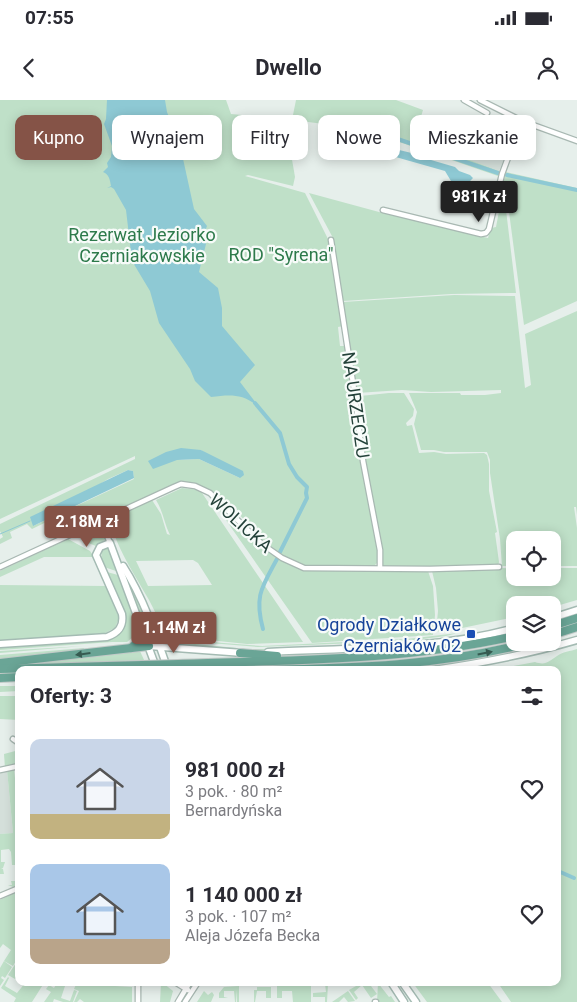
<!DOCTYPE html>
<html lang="pl">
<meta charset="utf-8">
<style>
body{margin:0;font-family:Roboto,sans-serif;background:#f7f7f7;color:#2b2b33;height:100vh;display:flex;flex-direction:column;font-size:19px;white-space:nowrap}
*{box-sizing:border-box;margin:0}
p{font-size:16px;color:#7c7c81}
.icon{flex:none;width:28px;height:28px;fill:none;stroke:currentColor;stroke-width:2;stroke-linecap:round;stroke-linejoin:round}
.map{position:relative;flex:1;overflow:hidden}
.sheet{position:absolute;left:15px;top:566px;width:546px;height:320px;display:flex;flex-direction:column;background:#fff;border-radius:10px;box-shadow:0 2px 12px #0003}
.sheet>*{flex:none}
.hud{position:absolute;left:15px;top:15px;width:548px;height:45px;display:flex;gap:10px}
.buttons{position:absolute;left:506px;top:431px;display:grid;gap:10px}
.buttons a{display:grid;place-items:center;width:55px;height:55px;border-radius:10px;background:#fff;box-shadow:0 2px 12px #0003;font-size:25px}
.price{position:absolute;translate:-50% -42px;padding:0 11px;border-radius:5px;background:#855347;color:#fff;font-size:16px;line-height:32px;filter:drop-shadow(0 1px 2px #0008)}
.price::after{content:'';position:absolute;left:50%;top:30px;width:15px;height:11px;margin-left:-8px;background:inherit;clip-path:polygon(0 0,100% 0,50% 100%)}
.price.selected{background:#222;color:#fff}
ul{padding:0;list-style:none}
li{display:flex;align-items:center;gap:15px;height:125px;padding:0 15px}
li span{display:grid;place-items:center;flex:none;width:140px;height:100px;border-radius:10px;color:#555}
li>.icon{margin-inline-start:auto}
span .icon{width:60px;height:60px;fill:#fffc;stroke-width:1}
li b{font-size:21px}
h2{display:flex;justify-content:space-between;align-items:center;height:60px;padding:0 15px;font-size:21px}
.tag{padding:0 18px;border-radius:10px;background:#fff;box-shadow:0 2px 12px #0003;font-size:18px;line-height:45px}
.tag.selected{background:#855347;color:#fff}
.status{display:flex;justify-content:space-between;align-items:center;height:35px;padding:0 25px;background:#fff;direction:ltr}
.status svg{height:14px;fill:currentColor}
header{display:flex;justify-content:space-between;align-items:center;height:65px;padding:0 15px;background:#fff;font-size:22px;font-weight:700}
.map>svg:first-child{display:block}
</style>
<div class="status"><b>07:55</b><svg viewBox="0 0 49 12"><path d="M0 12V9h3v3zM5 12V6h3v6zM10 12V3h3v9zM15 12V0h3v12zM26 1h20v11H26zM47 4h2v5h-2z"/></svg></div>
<header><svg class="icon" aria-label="back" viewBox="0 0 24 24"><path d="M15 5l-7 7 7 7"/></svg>Dwello<svg class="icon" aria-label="person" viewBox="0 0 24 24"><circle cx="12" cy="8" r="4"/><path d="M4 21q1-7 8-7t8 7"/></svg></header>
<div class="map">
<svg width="577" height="902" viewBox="0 0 577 902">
<rect width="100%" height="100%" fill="#e6efeb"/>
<g fill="#d4dfda">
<polygon points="422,15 477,36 477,38 507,51 499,71 413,39"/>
<polygon points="7,670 13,733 0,734 0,671"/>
</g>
<g fill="#bfe0c8" fill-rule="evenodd">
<path d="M0,0H226L231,14L285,19L295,77L293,86L248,75L245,76L305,93L330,143L343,226L338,227L340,246H345L352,294L356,339L377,444L378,462L374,466L305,467L277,454L254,434L257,432L223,399L194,383L183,382L109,415L108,413L76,427L69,411L32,429L27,424L10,432L12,438L0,444V439L3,437L0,431V424L135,359V356L0,419ZM201,350L240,378L199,359L177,360ZM128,370L133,371L134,379L33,426L108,379Z"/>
<polygon points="296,0 396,0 423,10 414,39 499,71 498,76 373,33 372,30 292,20"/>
<polygon points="506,72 577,88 577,201 524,225 509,112 506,110 516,193 451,194 343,201 333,138 309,93 379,112 488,138 491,128 496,127 501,101 499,100"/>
<polygon points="454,195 515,196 525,288 531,285 525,234 577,211 577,415 576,407 574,407 577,428 577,466 553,466 552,440 515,440 515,466 502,466 500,439 490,373 490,360 487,352 444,352 434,350 421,350 414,324 417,312 409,293 460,293 461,295 485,295 501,293 501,290 431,292 402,290 357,293 343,202"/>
<polygon points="389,293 404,293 414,309 413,316 406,323 407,326 412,325 419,353 434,352 446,354 484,353 487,355 489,364 489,391 497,432 495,433 499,462 498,466 381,467 364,353 365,350 363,336 362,336 358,298 360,296"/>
<path d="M182,388L200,390L303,542L247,544L180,537V529L163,528C158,519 154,509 149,500C138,480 111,440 111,418L152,400L161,414L167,434L170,435C164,423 163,411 156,400ZM193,460L198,463L212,485L148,486L136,461Z"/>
<path d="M207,393C216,399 224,409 232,417C260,444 274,460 312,471H428L433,486L435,515L433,535L312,543Z"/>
<polygon points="96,426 102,429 106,439 96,446 83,441 80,437 81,433"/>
<polygon points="68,439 90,451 94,457 44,457 0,477 0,471"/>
<polygon points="106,449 110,449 119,472 104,467 101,460 102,451"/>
<polygon points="503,468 515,469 515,478 552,478 553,468 577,468 577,500 553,507 552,505 515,505 515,517 443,532 436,531 438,511 436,488 432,471"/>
<polygon points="124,471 136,492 153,536 150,537 128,485"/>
<path d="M107,472L118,475L123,481L138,532L137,537H133L127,542H112L0,550V545L117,535C135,519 114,490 107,472Z"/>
<polygon points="0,485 106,486 119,518 115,528 105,533 24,540 0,541"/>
<polygon points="458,533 446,536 407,541 258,547 185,541 185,540 262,546 407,539"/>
<polygon points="456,536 459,537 421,543 266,551 241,550 185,544 185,543 247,549 263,549 407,542"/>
<polygon points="83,546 0,553 0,551"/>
<polygon points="84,548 84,550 0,560 0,555"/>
<path d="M577,549V902H511L498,883L558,882V570H492L535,562C546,566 549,561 557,556C562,552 571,551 577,549Z"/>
<polygon points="140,551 144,560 9,565"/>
<polygon points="0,586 19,586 19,591 0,592"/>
<polygon points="0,596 19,596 19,620 0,619"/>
<polygon points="19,650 19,662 5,668 4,654"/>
<polygon points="14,668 19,719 19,784 13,787 8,785 12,785 11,781 17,781 17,765 12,765 11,752 9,749 1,750 1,762 5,762 3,768 1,768 3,769 4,774 0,774 0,734 13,733 7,670"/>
<polygon points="19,791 19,859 17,859 13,866 4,861 11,850 3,844 0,848 0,800"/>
<polygon points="18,860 19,873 15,879 8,875"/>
<polygon points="4,861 12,867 5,878 2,876 1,878 4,880 0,886 0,868"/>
<polygon points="8,877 9,878 5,886 17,893 25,883 44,883 32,902 14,902 16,898 1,888"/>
<polygon points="77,882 111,883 115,886 132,887 132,902 84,902 80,899 77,902 74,902 79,891 74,889"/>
<polygon points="358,882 376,883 371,886 377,894 371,898 362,885 354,892 358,898 356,900 349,890 356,886"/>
<polygon points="57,883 66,883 61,898 70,901 74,890 77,891 73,902 63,902 54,899 53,902 44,902 51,892 46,889 49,885 54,888"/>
<polygon points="161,883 163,883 173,891 170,902 160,902"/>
<polygon points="277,883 292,884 292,883 311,883 311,902 293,902 292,891 282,891 282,898 277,898"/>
<polygon points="378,883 389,897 391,896 395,902 377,902"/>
<polygon points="413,883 488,883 502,902 427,902"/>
<polygon points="325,884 328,884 327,902 325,902 325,897 313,897 313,893 326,892"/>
<polygon points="239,886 239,902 237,902 237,890 236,902 235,902 234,891 224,891 224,897 228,898 219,898 219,893 224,887"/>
<polygon points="257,887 271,887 271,898 266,898 266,891 257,891 255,902 254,902 254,890 257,890"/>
<polygon points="204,891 208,895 212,892 214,895 211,902 197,902"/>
<polygon points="348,891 355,901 348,902 344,897 339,902 332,902"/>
</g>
<g fill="#8ec9d4">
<path d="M107,0H165L167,12L180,45L194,109L207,126L204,134L206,144L199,172L218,188L222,208V226L255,265L240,282L259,307C242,293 230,295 211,297L195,281L190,269L159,223L150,191L132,161L126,110L114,89L111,87L107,88L111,86C110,80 109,74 103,72L108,67L107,63L111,57L112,46L104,24L106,19Z"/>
<polygon points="368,46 395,49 428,57 431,60 455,67 459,71 470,75 473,78 466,85 451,81 445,71 364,48"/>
<polygon points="181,348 201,350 243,371 244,375 240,378 199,359 177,360 153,369 148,361 166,352"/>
<polygon points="128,370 133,371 134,378 33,426 30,417"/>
</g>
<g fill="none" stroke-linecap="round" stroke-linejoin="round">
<g stroke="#8ec9d4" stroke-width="1">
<polyline points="377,32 378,28"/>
<polyline points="0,434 30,421"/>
</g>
<g stroke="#8ec9d4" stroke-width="4">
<polyline points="374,31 498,73"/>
<polyline points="507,75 577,90"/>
<polyline points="255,303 280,333 289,364 297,377 307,387 306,393 307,398 280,452"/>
<path d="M263,529C254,496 262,487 277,459"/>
<polyline points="558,771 574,778"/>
</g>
<g stroke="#a8b8b2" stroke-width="7">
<g id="street">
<polyline points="464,0 487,13"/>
<polyline points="480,0 522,21 577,41"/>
<polyline points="383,110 481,134 486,133 489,129 502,74 516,36"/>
<polyline points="331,140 355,296 363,361 380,450 380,468"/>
<polyline points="101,421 110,443"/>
<polyline points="0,467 174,387 181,384 195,386 210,393 262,444 282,458 304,468 430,469 499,467"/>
<polyline points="13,639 19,643"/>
<polyline points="0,670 19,666"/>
<polyline points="0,796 19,788"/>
<polyline points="175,882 188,890"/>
<polyline points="138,902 138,882"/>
<polyline points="178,902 190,882"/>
<polyline points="185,902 198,882"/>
<polyline points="375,902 376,902"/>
</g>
</g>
<g stroke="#a4bbb3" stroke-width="9">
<g id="secondary">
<path d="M123,466C143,497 156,535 168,570"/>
<polyline points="552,518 577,510"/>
<path d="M0,544L107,537C118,533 124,527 122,514L96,455L100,447L110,443L157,570"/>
<polyline points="149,546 243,553"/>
<path d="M268,552C350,548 435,550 515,528"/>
<path d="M433,570C482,563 529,554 577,540"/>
<polyline points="391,882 404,902"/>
<polyline points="402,882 416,902"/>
</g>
</g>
<g stroke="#c2cac8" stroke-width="10">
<g id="primary">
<polyline points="552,526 577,518"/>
<polyline points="552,535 577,527"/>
<polyline points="131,548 138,542 142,529"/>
<polyline points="240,553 277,556"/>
<polyline points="0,563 149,546"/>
<path d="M178,564C291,560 404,561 515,536"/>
<polyline points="0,569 143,565"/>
<path d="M262,570C354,568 442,566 532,542"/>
<polyline points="0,578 19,577"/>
</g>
</g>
<use href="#street" stroke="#fff" stroke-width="4.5"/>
<use href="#secondary" stroke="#fff" stroke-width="6"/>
<use href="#primary" stroke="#6aa596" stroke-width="8"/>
<g stroke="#c2cac8" stroke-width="10" stroke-linecap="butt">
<polyline id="primary-bridge" points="143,565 178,564"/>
</g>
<use href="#primary-bridge" stroke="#6aa596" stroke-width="8"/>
</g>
<defs><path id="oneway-solid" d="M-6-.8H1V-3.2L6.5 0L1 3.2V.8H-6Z" transform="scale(1.25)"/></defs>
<g fill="#365b51">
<use href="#oneway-solid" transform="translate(485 553) rotate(-11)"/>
<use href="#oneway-solid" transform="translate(83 554) rotate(173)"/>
</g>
<rect fill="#1a4fb4" stroke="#f7fbf9" stroke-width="2" x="466" y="529" width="10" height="10" rx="2.5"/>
<g text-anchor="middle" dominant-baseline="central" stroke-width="4.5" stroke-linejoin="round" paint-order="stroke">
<g font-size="18" fill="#2d7a4b" stroke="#f7fbf9">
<text x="142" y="134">Rezerwat Jeziorko<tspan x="142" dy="21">Czerniakowskie</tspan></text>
<text x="281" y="154">ROD "Syrena"</text>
</g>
<g font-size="18" fill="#24423a" stroke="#f7fbf9">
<text transform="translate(356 305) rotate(82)">NA URZECZU</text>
<text transform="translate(241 423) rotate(42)">WOLICKA</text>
</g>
<g font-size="18" fill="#164399" stroke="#f7fbf9" text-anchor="end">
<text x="461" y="524">Ogrody Działkowe<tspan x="461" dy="21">Czerniaków 02</tspan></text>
</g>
</g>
</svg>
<div class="buttons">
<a><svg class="icon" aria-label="locate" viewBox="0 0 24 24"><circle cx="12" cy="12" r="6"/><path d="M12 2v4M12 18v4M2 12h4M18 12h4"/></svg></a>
<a><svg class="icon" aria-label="layers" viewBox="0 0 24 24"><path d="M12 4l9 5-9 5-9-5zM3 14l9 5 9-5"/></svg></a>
</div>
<b class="price selected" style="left:479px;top:123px">981K zł</b>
<b class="price" style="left:87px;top:448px">2.18M zł</b>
<b class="price" style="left:174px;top:554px">1.14M zł</b>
<div class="hud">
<a class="tag selected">Kupno</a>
<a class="tag">Wynajem</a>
<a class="tag">Filtry</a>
<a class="tag">Nowe</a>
<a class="tag">Mieszkanie</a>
</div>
<section class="sheet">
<h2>Oferty: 3<svg class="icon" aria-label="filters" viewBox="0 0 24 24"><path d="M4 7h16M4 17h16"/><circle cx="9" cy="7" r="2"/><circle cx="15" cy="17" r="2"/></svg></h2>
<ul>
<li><span style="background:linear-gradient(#c9d6e8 75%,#c2b280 0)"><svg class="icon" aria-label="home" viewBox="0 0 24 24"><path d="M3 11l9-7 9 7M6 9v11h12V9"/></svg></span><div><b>981 000 zł</b><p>3 pok. · 80 m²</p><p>Bernardyńska</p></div><svg class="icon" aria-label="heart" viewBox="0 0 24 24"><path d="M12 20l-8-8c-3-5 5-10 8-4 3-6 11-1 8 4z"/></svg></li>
<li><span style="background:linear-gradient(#a9c7e8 75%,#b9a48a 0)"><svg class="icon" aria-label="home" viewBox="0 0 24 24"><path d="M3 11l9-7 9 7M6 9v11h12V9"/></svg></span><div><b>1 140 000 zł</b><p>3 pok. · 107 m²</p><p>Aleja Józefa Becka</p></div><svg class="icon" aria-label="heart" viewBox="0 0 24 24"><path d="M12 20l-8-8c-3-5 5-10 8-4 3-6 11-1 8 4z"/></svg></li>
</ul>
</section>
</div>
